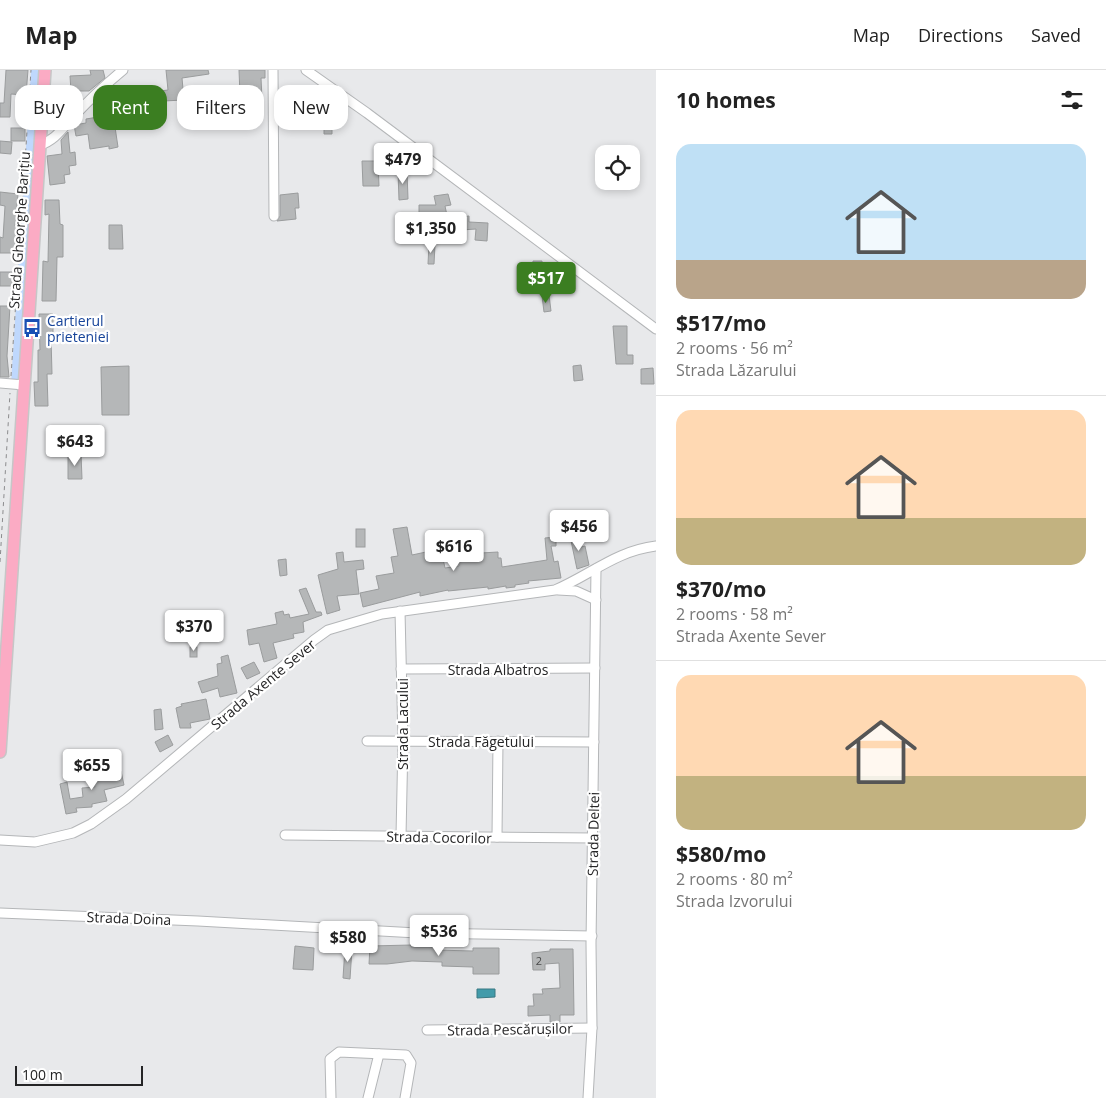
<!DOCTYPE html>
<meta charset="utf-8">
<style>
body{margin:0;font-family:"Open Sans",sans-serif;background:#f6f6f6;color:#222;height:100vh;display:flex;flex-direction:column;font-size:19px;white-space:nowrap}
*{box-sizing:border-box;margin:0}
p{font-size:16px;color:#767676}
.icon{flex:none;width:28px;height:28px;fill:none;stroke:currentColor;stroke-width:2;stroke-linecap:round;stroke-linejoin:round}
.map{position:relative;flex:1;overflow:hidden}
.sheet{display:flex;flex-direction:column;background:#fff;width:450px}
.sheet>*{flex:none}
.banner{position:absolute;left:15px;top:15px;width:475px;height:45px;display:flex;gap:10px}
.buttons{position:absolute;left:595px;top:75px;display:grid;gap:10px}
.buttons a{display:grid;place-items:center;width:45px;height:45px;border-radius:10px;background:#fff;box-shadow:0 2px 8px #0003;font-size:25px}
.scale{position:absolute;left:15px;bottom:12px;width:128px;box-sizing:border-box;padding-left:5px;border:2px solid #252526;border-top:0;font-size:14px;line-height:18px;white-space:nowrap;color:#252526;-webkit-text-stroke:4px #fff;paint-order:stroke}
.price{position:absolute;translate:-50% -42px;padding:0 11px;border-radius:5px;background:#fff;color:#222;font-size:16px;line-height:32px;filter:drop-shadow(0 1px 2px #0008)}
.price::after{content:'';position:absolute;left:50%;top:30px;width:15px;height:11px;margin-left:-8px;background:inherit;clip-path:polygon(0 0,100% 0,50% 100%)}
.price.selected{background:#3b7e21;color:#fff}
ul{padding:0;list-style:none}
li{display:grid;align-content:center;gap:10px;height:265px;padding:0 20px}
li+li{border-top:1px solid #e0e0e0}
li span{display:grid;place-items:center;height:155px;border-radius:15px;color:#555}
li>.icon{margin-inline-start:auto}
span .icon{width:90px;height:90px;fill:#fffc;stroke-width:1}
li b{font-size:21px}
h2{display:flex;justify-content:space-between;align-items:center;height:60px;padding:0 20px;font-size:21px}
.tag{padding:0 18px;border-radius:15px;background:#fff;box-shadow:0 2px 8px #0003;font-size:18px;line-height:45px}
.tag.selected{background:#3b7e21;color:#fff}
header{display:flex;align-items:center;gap:30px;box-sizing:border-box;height:70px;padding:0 25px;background:#fff;border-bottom:1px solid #e0e0e0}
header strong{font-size:24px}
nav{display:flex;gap:28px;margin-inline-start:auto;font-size:18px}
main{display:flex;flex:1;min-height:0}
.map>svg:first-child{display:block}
</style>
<header>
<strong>Map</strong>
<nav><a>Map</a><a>Directions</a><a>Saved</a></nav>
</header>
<main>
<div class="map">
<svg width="656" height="1028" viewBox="0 0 656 1028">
<rect width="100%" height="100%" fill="#e8e9eb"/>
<polygon fill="#bfd8fd" points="31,0 45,0 24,315 11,314"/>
<polygon fill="#429baa" stroke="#397882" points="477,919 495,919 495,927 477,928"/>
<g fill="#b5b7b8" stroke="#9a9c9d">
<polygon points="6,0 28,0 26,25 11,24 10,47 0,47 0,33 4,33"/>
<polygon points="90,0 103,0 105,8 89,21 71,21 70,6 91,5"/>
<polygon points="166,0 208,0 209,4 182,8 184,30 163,31 164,41 157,42 157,47 148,49 144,23 168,20"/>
<polygon points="239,0 265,0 265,8 261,8 262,29 255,29 255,25 240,25"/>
<polygon points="69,20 71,28 62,30 60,22"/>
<polygon points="296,20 296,25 312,24 313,33 332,33 332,64 324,64 324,44 308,44 308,47 300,47 299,39 287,40 286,21"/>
<polygon points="115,28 120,56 115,57 118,77 109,79 109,76 90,79 88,64 76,66 74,55 86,53 86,49 104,46 101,30"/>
<polygon points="52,35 67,35 67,44 63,49 53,49"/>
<rect x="11" y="58" width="14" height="13"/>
<polygon points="68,62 70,83 75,82 76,95 69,96 70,104 64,105 65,113 50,115 47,86 62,84 61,70"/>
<polygon points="0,71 12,72 11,84 0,83"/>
<polygon points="362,91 378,91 379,116 363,116"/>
<polygon points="407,101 408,129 399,130 398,102"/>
<polygon points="0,122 18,124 15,156 17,156 15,183 0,183 0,167 3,168 5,136 0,135"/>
<polygon points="298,123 299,138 295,138 296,149 277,151 280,146 280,125"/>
<polygon points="448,124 451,135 445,136 448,150 433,153 433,157 415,157 415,168 401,168 401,147 419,147 419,135 436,135 434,126"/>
<polygon points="45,130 59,130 60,154 63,155 63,187 57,187 56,231 42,231 43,191 48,192 49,144 45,145"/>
<polygon points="469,146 469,152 488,153 487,171 475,170 476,159 461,160 462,166 451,167 449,148"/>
<polygon points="109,155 122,155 123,179 109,179"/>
<polygon points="429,174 435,175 434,194 428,194"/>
<polygon points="533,191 542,191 542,215 532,215"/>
<rect x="0" y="202" width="13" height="14"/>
<polygon points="549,225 551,241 544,242 542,226"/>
<polygon points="0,236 10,236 7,286 9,307 0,307"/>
<polygon points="39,244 53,244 53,268 51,268 52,304 47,304 48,336 35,336 34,312 38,312 38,280 40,280"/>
<polygon points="613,256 627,256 627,285 633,285 633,294 616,294"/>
<polygon points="581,295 583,310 574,311 573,296"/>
<polygon points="129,296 129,345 102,345 101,297"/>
<polygon points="653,298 654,314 641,314 641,299"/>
<polygon points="81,384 82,409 68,409 68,385"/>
<polygon points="407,457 412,485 426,482 427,486 442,484 445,498 459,496 456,464 462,463 464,484 498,482 498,488 501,488 502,497 547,490 545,468 556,467 556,476 551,476 554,492 558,491 561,508 528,511 529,513 515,515 515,517 506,518 506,516 488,519 488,517 448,521 448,520 420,526 420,522 363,537 360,523 379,519 376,506 394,503 391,487 398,486 393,459"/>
<rect x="356" y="459" width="9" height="18"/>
<polygon points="579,464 581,477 585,476 589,495 577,499 570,466"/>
<polygon points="343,482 344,492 363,490 364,499 356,500 359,524 337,526 340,540 327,544 318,505 338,499 336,483"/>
<polygon points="286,489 287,505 280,506 278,490"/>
<polygon points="306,518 316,542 321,542 322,545 303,552 304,562 293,564 294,568 273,573 277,588 264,592 259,573 249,575 247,560 277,554 275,543 283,541 284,545 289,544 290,548 309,544 299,520"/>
<rect x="190" y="577" width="7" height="10"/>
<polygon points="228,585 237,623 220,627 218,618 202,623 198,612 218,606 217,594 222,593 221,587"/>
<polygon points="254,592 260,603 247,609 241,598"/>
<polygon points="206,629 210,649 190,653 191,658 180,658 176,638 182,636 181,634"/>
<polygon points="161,639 163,659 155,660 154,640"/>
<polygon points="168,665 173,675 160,682 155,672"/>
<polygon points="112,695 114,702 121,701 124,715 104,720 107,731 92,734 92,737 76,738 77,742 66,744 60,714 67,712 70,729 83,727 82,718 95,717 93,708 107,705 106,696"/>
<polygon points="411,875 411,877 435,877 435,880 473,881 473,878 499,878 499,904 473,904 473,897 442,896 442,892 412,891 387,894 369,894 370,876"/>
<polygon points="295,876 314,878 313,900 293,899"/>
<polygon points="345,878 352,878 350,909 343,908"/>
<polygon points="550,879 573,879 574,945 560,945 560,952 550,952 550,945 528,946 528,936 534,936 533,924 543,924 542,919 560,918 559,893 545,894 545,900 533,900 532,883 550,881"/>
</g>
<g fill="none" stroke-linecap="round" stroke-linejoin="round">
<g stroke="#b4b6b8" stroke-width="11">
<g id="minor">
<polyline points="273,0 274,146"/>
<polyline points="306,0 367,43 656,259"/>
<path d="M40,75C56,70 63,57 75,45C90,29 106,14 123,0"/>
<polyline points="0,313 24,315"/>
<polyline points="558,520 576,521 596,530"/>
<polyline points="400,541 403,671 401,766"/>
<polyline points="401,599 595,598"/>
<polyline points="367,671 594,672"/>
<polyline points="285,765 593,768"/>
<polyline points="497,767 498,671"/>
<path d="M0,770L35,772L73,763L91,754L126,729L314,570L328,560L382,544L555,520C592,504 616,481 656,476"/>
<polyline points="0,843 198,851 417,863 592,866"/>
<polyline points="427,960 592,958"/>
<polyline points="331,1028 330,989 339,982 406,985 411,993 405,1028"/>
<polyline points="368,1028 379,984"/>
<polyline points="588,1028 592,958 591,874 596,499"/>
</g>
</g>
<g stroke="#c6c6c7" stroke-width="14">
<polyline id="major" points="0,682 45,0"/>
</g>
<g stroke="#8c8c8e" stroke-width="1" stroke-dasharray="4 4" stroke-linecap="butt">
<polyline points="11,306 31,0"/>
<polyline points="0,492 10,323"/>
</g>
<use href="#minor" stroke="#fff" stroke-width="9"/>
<use href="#major" stroke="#fbabc4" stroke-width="11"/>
</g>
<defs>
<g id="bus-bare" transform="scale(1.5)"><path d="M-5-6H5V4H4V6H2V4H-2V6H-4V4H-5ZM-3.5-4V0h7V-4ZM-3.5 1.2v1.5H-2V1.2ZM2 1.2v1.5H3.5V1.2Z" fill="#1a4fb4" stroke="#fff" stroke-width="2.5" paint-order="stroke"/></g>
</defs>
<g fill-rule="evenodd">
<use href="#bus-bare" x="32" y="258"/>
</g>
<g text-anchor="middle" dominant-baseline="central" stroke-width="4.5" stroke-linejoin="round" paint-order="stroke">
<g font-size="11" fill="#494a4a">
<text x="539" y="890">2</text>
</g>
<g font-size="14" fill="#252526" stroke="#fff">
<text transform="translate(19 160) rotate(-86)">Strada Gheorghe Barițiu</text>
<text x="498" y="599">Strada Albatros</text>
<text transform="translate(263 614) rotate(-40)">Strada Axente Sever</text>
<text transform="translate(402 654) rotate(-90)">Strada Lacului</text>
<text x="481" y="671">Strada Făgetului</text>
<text transform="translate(593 764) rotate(-89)">Strada Deltei</text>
<text transform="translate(439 767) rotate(1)">Strada Cocorilor</text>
<text transform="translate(129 848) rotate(2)">Strada Doina</text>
<text transform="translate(510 959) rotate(-1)">Strada Pescărușilor</text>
</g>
<g font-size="14" fill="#164399" stroke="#fff" text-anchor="start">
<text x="47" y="250">Cartierul<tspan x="47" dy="16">prieteniei</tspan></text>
</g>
</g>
</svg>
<div class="buttons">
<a><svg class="icon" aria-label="locate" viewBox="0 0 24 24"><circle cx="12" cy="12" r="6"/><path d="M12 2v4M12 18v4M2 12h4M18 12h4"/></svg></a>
</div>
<div class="scale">100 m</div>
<b class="price" style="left:403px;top:115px">$479</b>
<b class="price" style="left:431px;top:184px">$1,350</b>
<b class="price selected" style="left:546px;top:234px">$517</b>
<b class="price" style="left:75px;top:397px">$643</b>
<b class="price" style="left:579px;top:482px">$456</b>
<b class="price" style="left:454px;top:502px">$616</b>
<b class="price" style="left:194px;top:582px">$370</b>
<b class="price" style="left:92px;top:721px">$655</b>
<b class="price" style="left:439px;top:887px">$536</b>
<b class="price" style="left:348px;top:893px">$580</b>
<div class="banner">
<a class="tag">Buy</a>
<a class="tag selected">Rent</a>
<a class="tag">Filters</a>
<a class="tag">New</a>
</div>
</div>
<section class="sheet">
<h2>10 homes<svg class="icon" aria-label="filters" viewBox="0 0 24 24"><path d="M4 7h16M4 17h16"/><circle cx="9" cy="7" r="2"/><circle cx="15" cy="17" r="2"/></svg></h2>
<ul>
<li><span style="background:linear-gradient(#bfe0f5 75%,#b9a48a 0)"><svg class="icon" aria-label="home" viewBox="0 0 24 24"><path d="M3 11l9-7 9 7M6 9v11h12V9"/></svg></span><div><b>$517/mo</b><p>2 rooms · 56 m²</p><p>Strada Lăzarului</p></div></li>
<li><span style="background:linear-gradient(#ffd9b3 70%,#c2b280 0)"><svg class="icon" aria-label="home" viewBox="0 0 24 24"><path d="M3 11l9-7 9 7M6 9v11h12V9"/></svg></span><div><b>$370/mo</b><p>2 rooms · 58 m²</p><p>Strada Axente Sever</p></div></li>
<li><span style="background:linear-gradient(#ffd9b3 65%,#c2b280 0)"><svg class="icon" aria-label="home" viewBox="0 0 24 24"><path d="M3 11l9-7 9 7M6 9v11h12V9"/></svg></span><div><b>$580/mo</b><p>2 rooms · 80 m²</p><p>Strada Izvorului</p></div></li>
</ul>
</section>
</main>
